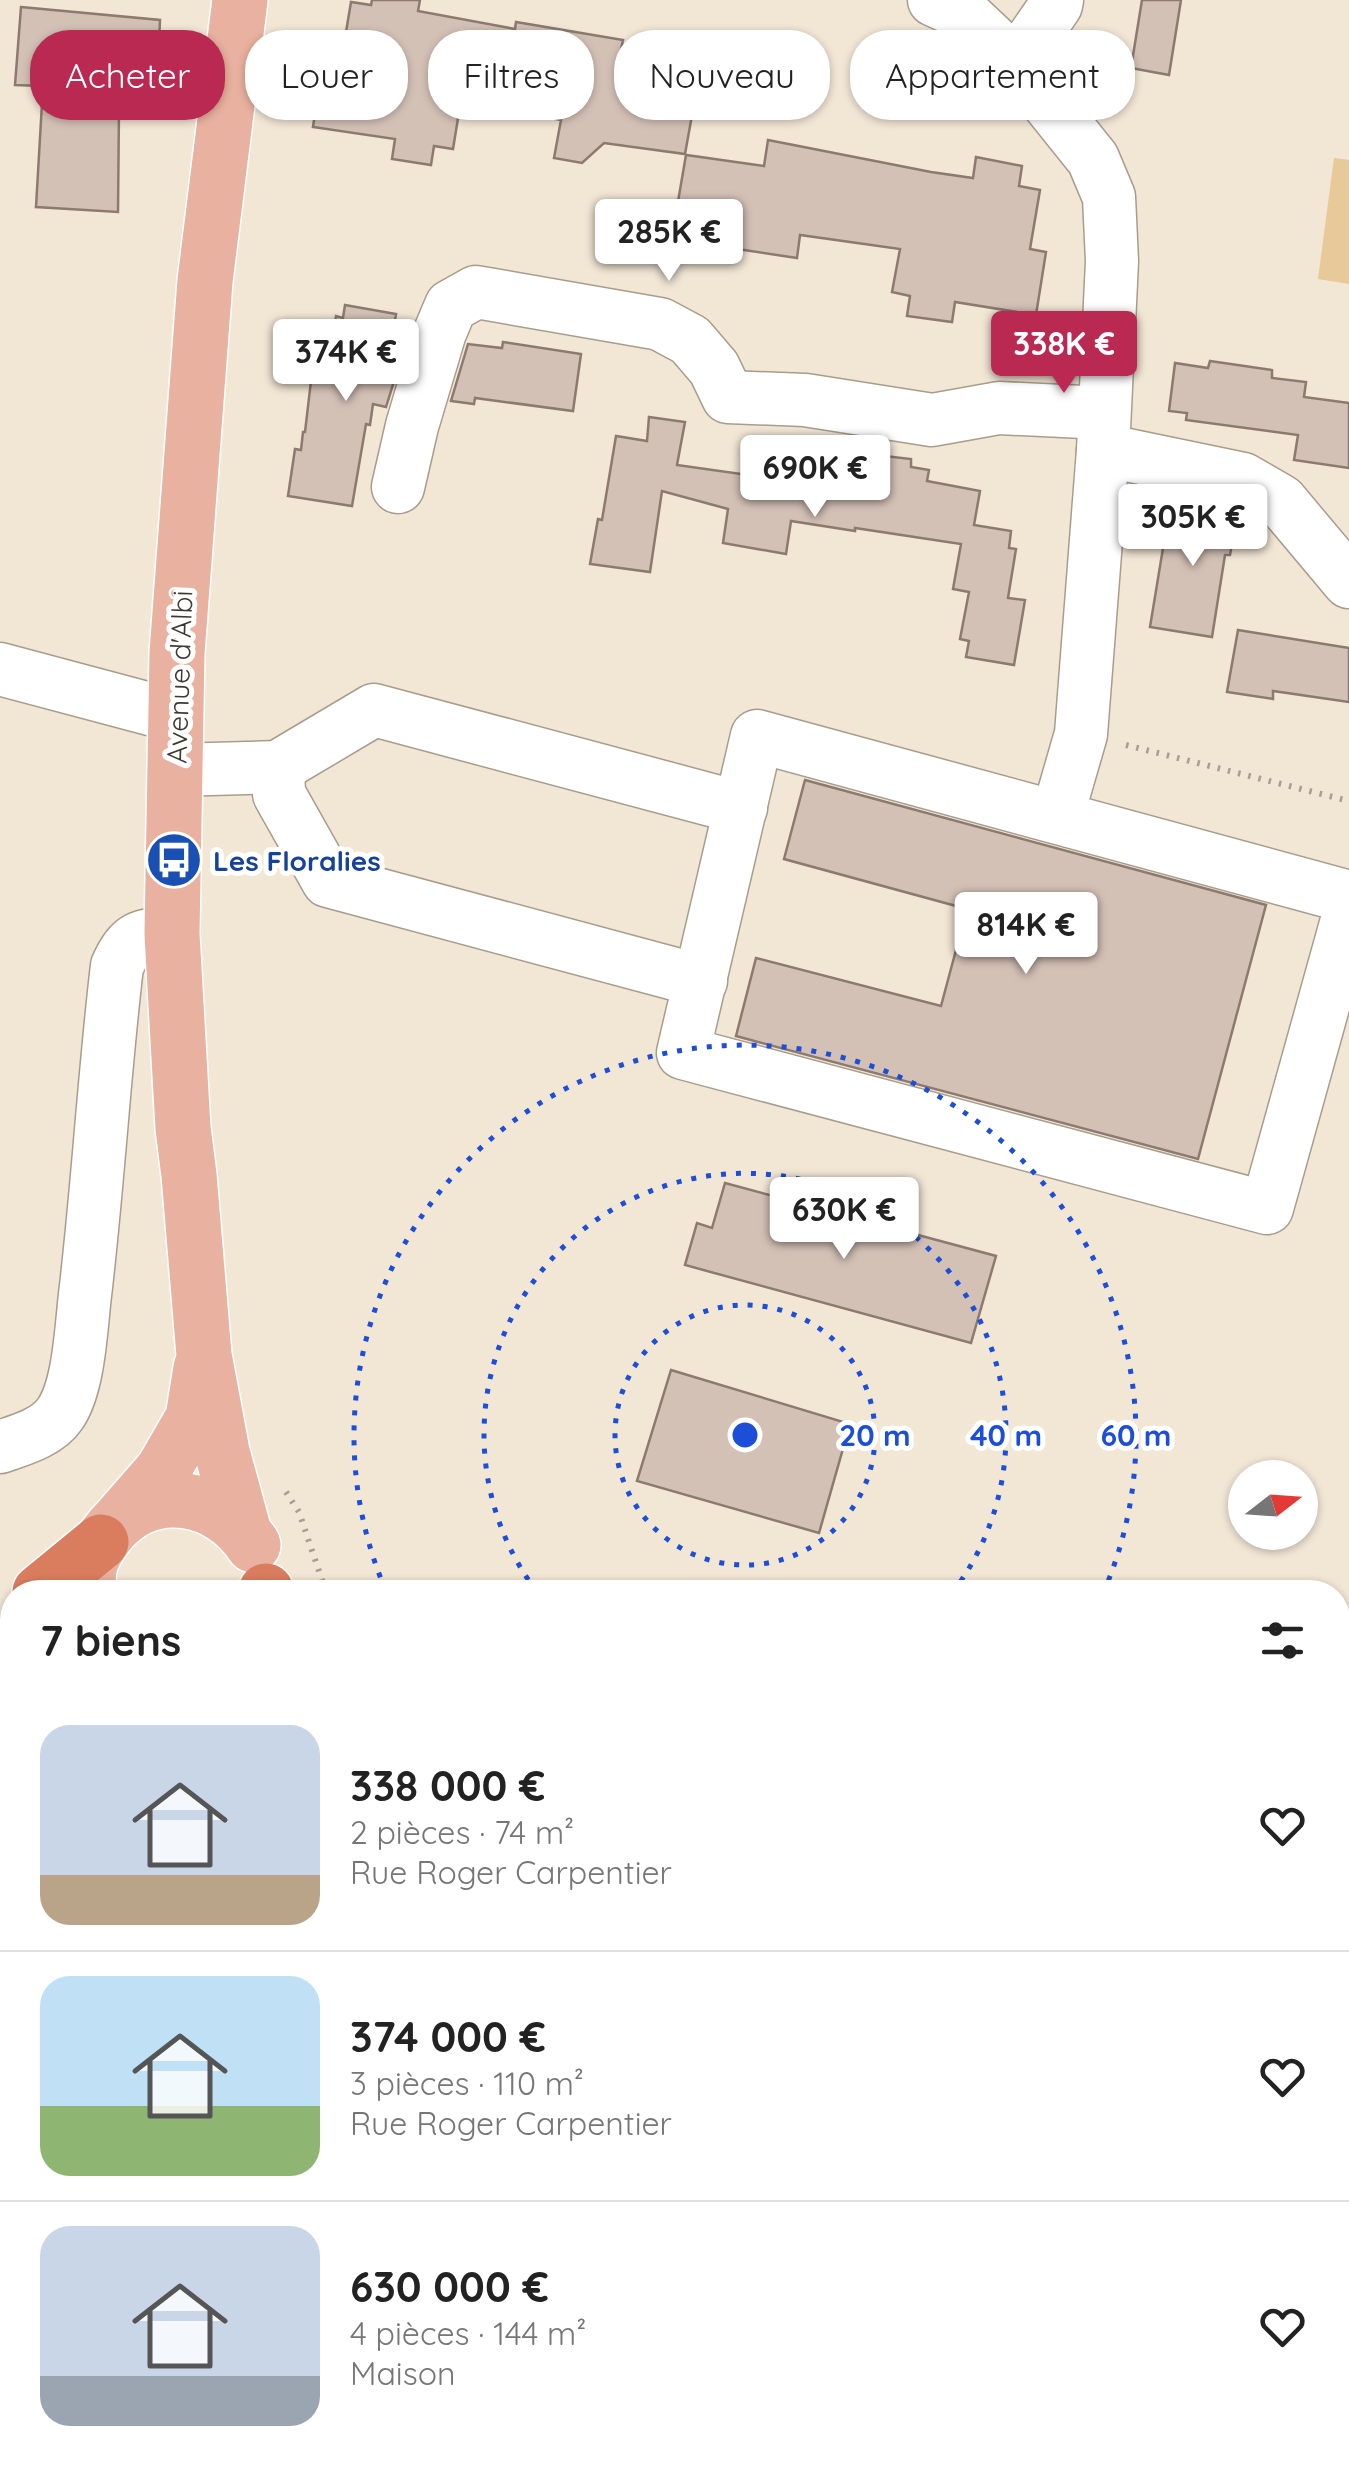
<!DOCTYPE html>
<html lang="fr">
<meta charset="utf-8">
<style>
body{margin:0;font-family:Quicksand,sans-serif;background:#f2f2f2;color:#222;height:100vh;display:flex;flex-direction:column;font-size:38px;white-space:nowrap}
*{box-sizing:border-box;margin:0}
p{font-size:32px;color:#767676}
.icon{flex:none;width:55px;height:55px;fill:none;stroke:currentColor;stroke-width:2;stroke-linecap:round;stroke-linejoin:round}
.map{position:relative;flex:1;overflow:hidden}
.panel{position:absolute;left:0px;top:1580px;width:1350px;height:892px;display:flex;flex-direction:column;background:#fff;border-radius:40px 40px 0 0;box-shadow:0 2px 8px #0004}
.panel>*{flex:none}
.guide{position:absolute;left:30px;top:30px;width:1290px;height:90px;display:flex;gap:20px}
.needle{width:65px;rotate:73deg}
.fabs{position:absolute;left:1228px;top:1460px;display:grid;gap:20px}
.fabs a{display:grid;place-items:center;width:90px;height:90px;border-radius:50%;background:#fff;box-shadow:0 2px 8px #0004;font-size:50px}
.price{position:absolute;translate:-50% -85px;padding:0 22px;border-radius:10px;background:#fff;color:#222;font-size:32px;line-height:65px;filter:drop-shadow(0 2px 5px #0008)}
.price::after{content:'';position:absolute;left:50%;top:60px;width:30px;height:22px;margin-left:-15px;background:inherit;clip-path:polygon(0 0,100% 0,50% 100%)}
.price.selected{background:#b92952;color:#fff}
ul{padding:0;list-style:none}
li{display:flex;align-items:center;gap:30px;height:250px;padding:0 40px}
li+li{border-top:2px solid #e0e0e0}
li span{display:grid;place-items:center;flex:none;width:280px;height:200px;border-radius:30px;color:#555}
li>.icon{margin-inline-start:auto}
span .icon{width:120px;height:120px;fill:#fffc;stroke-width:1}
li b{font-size:42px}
h2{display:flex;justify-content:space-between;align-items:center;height:120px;padding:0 40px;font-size:42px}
.pill{padding:0 35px;border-radius:40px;background:#fff;box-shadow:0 2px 8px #0004;font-size:35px;line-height:90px}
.pill.selected{background:#b92952;color:#fff}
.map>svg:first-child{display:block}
</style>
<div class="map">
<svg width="1349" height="2472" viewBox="0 0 1349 2472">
<rect width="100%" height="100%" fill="#f2e6d5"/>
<g fill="#e7c99a">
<polygon points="1334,158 1349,160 1349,284 1318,279"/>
<polygon points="1349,1649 1349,2472 931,2472 934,2460 1338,2460 1338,1667"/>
</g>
<g fill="#d4c1b6" stroke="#8c7a70" stroke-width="2.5">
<polygon points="372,0 420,0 418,11 515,29 516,22 623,40 619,59 675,69 672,90 696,93 685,154 604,143 582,163 554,158 561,120 461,100 453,149 434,146 431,165 392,159 395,139 313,127 323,59 341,62 351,2 371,5"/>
<polygon points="1142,0 1181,0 1169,75 1131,68"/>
<polygon points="21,7 160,20 156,111 119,108 118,212 36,207 43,86 15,85"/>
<polygon points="768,140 931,172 973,178 976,157 1022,166 1019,186 1040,190 1030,249 1046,252 1036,315 955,302 952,322 907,316 910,296 892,292 900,249 800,235 797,258 691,242 675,219 686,155 764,166"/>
<polygon points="345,305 396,314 393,334 408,336 386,407 373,404 370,425 366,424 352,506 288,496 295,449 301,450 303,432 305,432 313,364 328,367 336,316 343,318"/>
<polygon points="503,342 581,354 573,411 475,398 474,404 451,401 468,344 502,348"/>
<polygon points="1210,361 1272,370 1272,378 1306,382 1304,397 1349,403 1349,468 1294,460 1298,435 1186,420 1187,413 1169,411 1175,363 1208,368"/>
<polygon points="649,417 685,422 677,465 798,482 801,462 864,473 867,454 911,459 911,467 929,470 927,481 980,491 974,525 1011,531 1009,548 1016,549 1008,598 1025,600 1014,665 966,657 969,641 960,639 969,592 953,589 961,544 855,528 855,531 791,521 786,554 723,543 728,509 662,491 650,572 590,564 598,519 602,520 616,436 647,441"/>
<polygon points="1176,501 1238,511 1230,555 1225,555 1212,637 1150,627 1166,530 1172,531"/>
<polygon points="1238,630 1349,648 1349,702 1273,691 1273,699 1227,692"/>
<polygon points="805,780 1266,905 1198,1159 736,1036 756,958 941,1006 967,909 784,859"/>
<polygon points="725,1183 996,1256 971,1343 685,1265 697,1223 712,1228"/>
<polygon points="671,1370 850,1424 819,1533 637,1481"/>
</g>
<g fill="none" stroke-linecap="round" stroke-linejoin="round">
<g stroke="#a89d8d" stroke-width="55">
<g id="minor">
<polyline points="934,0 963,13 1016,63 1093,159 1109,197 1112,261 1103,450 1081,734 1057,817"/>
<polyline points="1016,63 1056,5 1057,0"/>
<polyline points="1103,450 1243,479 1281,501 1349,582"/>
<polyline points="398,487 412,426 440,332 451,306 476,292 660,324 690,340 714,368 728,397 805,400 932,420 999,408 1104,413"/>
<polyline points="0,669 176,716"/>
<polyline points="278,767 279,794 328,881 701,981"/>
<polyline points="175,770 278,767 374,710 741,808"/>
<polyline points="1349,897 757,736 683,1053 1267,1208 1349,913"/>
<path d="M0,1447C20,1440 47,1433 60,1414C79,1387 81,1329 85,1295C98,1186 104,1075 117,966C131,936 140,934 172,934"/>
</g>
</g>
<g stroke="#fff" stroke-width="58">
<g id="major">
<polyline points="240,0 205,281 177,653 172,934 183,1128 189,1175 204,1355 222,1452 243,1529"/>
<polyline points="122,1517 163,1470 193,1418 201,1368"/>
<path d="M88,1592C88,1585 88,1576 89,1569C92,1553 102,1540 112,1528C154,1482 221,1496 253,1545"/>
<polyline points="16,2472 20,2460"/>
</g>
</g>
<g stroke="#fff" stroke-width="58">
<g id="highway">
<polyline points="266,1591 266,1592"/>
<polyline points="40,1592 101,1542"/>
<polyline points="439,2472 446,2460"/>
</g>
</g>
<g stroke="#a89f92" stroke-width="6" stroke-dasharray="2.5 8" stroke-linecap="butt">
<polyline points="1126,745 1349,801"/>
<polyline points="286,1492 299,1512 326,1592"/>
<polyline points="578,2472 584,2460"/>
</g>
<use href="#minor" stroke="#fff" stroke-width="52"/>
<use href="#major" stroke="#e9b19f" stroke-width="55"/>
<use href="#highway" stroke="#da7d5f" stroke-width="55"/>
</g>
<g fill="none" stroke="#1d4ed8" stroke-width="5" stroke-dasharray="5 10">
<circle cx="745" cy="1435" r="130"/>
<path d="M537 1592A261 261 0 1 1 953 1592"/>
<path d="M386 1591A391 391 0 1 1 1104 1591"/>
</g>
<defs>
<g id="bus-disc" transform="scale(2.875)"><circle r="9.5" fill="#1a4fb4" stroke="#fff"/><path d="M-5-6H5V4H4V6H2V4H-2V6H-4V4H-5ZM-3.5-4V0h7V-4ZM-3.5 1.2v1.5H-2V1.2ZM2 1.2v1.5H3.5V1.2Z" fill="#fff"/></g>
</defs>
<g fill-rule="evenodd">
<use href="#bus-disc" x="174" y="860"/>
</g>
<g text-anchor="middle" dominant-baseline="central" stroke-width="10" stroke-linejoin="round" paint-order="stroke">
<g font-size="28" fill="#3d3932" stroke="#fff">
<text transform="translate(179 677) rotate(-88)">Avenue d'Albi</text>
</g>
<g font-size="28" font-weight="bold" fill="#164399" stroke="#fff" text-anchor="start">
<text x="213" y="860">Les Floralies</text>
</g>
</g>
<circle cx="745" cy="1435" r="15" fill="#1d4ed8" stroke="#fff" stroke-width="5"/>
<g font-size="30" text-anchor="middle" font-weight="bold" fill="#1d4ed8" stroke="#fff" stroke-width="10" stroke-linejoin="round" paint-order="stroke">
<text x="875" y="1446">20 m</text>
<text x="1006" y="1446">40 m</text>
<text x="1136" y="1446">60 m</text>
</g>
</svg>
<div class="fabs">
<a><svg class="needle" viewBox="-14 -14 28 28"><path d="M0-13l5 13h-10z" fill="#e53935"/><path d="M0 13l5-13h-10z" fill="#767676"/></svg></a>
</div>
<b class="price" style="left:669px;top:284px">285K €</b>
<b class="price selected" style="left:1064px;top:396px">338K €</b>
<b class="price" style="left:346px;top:404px">374K €</b>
<b class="price" style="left:815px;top:520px">690K €</b>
<b class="price" style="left:1193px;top:569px">305K €</b>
<b class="price" style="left:1026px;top:977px">814K €</b>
<b class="price" style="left:844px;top:1262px">630K €</b>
<div class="guide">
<a class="pill selected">Acheter</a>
<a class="pill">Louer</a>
<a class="pill">Filtres</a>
<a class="pill">Nouveau</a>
<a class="pill">Appartement</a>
</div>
<section class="panel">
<h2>7 biens<svg class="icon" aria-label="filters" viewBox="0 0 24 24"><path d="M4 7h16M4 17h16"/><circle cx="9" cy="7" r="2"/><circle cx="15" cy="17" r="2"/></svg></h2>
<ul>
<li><span style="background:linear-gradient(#c9d6e8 75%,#b9a48a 0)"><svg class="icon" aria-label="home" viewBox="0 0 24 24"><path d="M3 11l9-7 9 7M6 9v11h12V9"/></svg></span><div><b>338 000 €</b><p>2 pièces · 74 m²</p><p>Rue Roger Carpentier</p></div><svg class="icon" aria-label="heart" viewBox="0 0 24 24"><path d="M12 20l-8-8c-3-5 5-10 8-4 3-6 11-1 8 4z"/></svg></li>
<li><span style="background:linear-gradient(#bfe0f5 65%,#8fb573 0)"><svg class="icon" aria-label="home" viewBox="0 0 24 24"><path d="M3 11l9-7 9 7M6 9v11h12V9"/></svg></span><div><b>374 000 €</b><p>3 pièces · 110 m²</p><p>Rue Roger Carpentier</p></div><svg class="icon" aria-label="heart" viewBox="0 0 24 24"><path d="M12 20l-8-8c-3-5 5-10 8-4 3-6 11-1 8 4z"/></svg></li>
<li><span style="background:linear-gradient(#c9d6e8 75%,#9aa5b1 0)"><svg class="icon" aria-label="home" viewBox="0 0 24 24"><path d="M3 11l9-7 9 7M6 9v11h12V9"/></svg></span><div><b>630 000 €</b><p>4 pièces · 144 m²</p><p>Maison</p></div><svg class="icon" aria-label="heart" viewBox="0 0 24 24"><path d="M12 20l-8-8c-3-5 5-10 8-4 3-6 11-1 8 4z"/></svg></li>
</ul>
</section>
</div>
